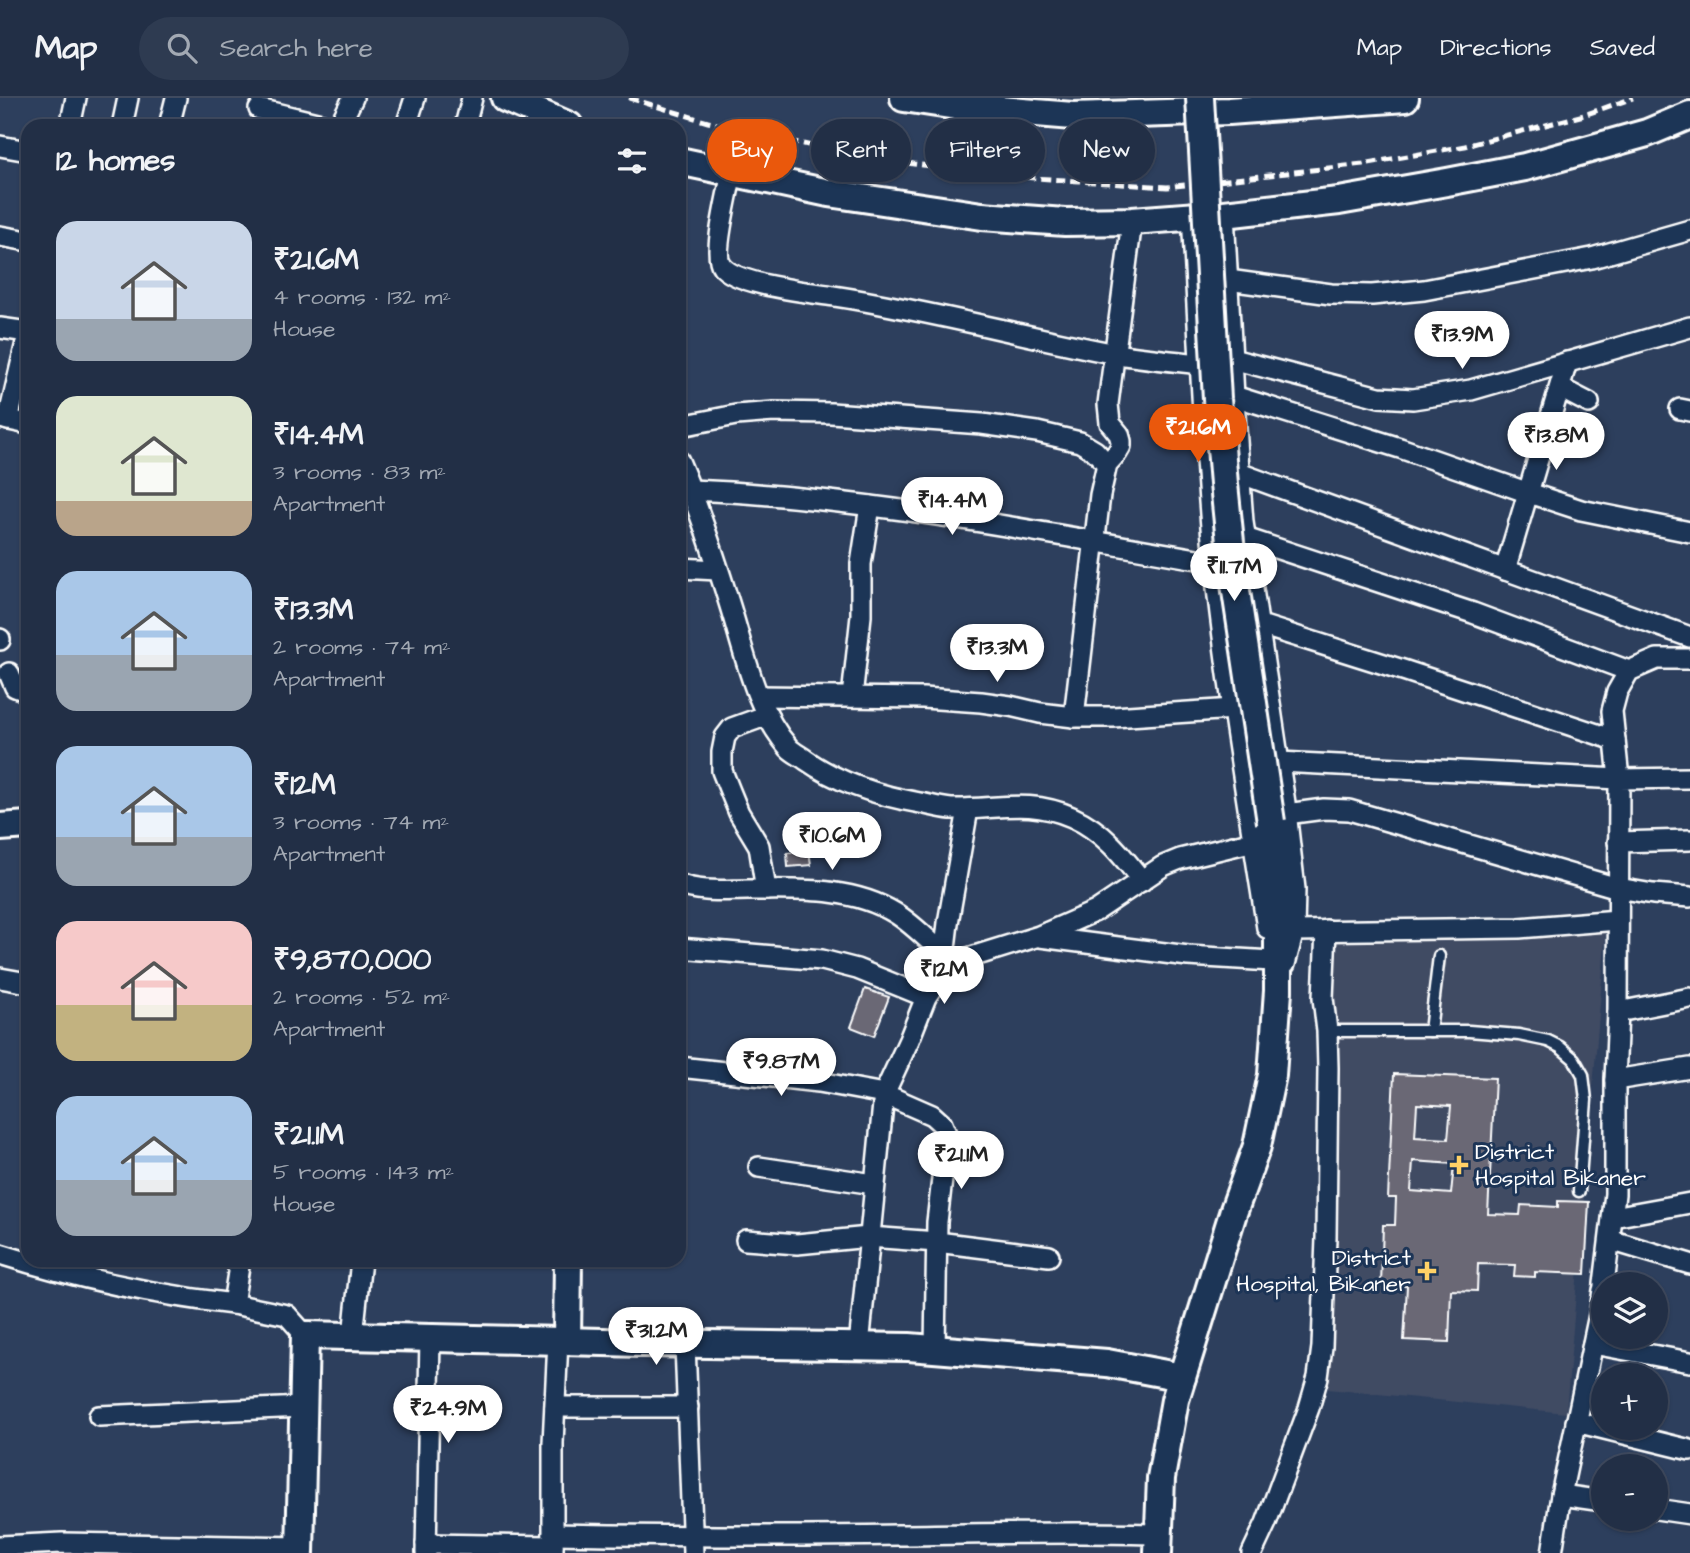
<!DOCTYPE html>
<meta charset="utf-8">
<style>
body{margin:0;font-family:"Architects Daughter",sans-serif;background:#2e3b51;color:#f1f3f6;height:100vh;display:flex;flex-direction:column;font-size:26px;white-space:nowrap}
*{box-sizing:border-box;margin:0}
p{font-size:23px;color:#a2a9b3}
.icon{flex:none;width:38px;height:38px;fill:none;stroke:currentColor;stroke-width:2;stroke-linecap:round;stroke-linejoin:round}
.map{position:relative;flex:1;overflow:hidden}
.sheet{position:absolute;left:21px;top:21px;width:665px;height:1148px;display:flex;flex-direction:column;background:#222f46;border-radius:21px;box-shadow:0 2px 5px #0004,0 0 0 2px #3f4a5f}
.sheet>*{flex:none}
.hud{position:absolute;left:707px;top:21px;width:665px;height:63px;display:flex;gap:14px}
.controls{position:absolute;left:1591px;top:1174px;display:grid;gap:14px}
.controls a{display:grid;place-items:center;width:77px;height:77px;border-radius:50%;background:#222f46;box-shadow:0 2px 5px #0004,0 0 0 2px #3f4a5f;font-size:35px}
.price{position:absolute;translate:-50% -60px;padding:0 16px;border-radius:24px;background:#fff;color:#222;font-size:23px;line-height:46px;filter:drop-shadow(0 2px 4px #0008)}
.price::after{content:'';position:absolute;left:50%;top:42px;width:21px;height:16px;margin-left:-10px;background:inherit;clip-path:polygon(0 0,100% 0,50% 100%)}
.price.on{background:#ea580c;color:#fff}
ul{padding:0;list-style:none}
li{display:flex;align-items:center;gap:21px;height:175px;padding:0 35px}
li span{display:grid;place-items:center;flex:none;width:196px;height:140px;border-radius:21px;color:#555}
li>.icon{margin-inline-start:auto}
span .icon{width:84px;height:84px;fill:#fffc;stroke-width:1}
li b{font-size:30px}
h2{display:flex;justify-content:space-between;align-items:center;height:84px;padding:0 35px;font-size:30px}
.tag{padding:0 24px;border-radius:32px;background:#222f46;box-shadow:0 2px 5px #0004,0 0 0 2px #3f4a5f;font-size:24px;line-height:63px}
.tag.on{background:#ea580c;color:#fff}
header{display:flex;align-items:center;gap:42px;box-sizing:border-box;height:98px;padding:0 35px;background:#222f46;border-bottom:2px solid #3f4a5f}
header strong{font-size:33px}
nav{display:flex;gap:38px;margin-inline-start:auto;font-size:24px}
.search{width:490px;height:63px;background:#2e3b51;display:flex;align-items:center;gap:18px;box-sizing:border-box;padding:0 24px;border-radius:38px;color:#a2a9b3;font-size:26px}
.map>svg:first-child{display:block}
</style>
<header>
<strong>Map</strong>
<div class="search"><svg class="icon" aria-label="search" viewBox="0 0 24 24"><circle cx="10" cy="10" r="6"/><path d="M15 15l6 6"/></svg>Search here</div>
<nav><a>Map</a><a>Directions</a><a>Saved</a></nav>
</header>
<div class="map">
<svg width="1690" height="1455" viewBox="0 0 1690 1455">
<rect width="100%" height="100%" fill="#2d3f5d"/>
<filter id="ink" filterUnits="userSpaceOnUse"><feTurbulence type="fractalNoise" baseFrequency=".0143" numOctaves="2"/><feDisplacementMap in="SourceGraphic" scale="14" xChannelSelector="R" yChannelSelector="G"/><feConvolveMatrix kernelMatrix="1 2 1 2 8 2 1 2 1" color-interpolation-filters="sRGB"/></filter>
<g filter="url(#ink)">
<polygon fill="#404b64" points="1606,832 1566,1315 1328,1291 1334,844"/>
<g fill="#6b6775" stroke="#fff" stroke-width="2" fill-rule="evenodd">
<polygon points="809,752 811,767 788,769 787,755"/>
<polygon points="865,891 889,899 874,938 851,929"/>
<path d="M1394,976L1495,980L1488,1116L1520,1117L1521,1107L1558,1109V1103L1589,1104L1585,1176L1535,1174V1179L1514,1178L1515,1167L1478,1166L1477,1193L1451,1192L1449,1244L1404,1242L1407,1188L1381,1187L1383,1127H1395L1396,1100H1388ZM1417,1006L1451,1008L1448,1041L1415,1039ZM1413,1063L1454,1066L1451,1096L1411,1093Z"/>
</g>
<g fill="none" stroke-linecap="round" stroke-linejoin="round">
<g stroke="#fff" stroke-width="15">
<g id="lane">
<polyline points="1327,933 1469,933 1519,937 1548,943 1560,949 1574,961 1583,977 1586,1002 1579,1093"/>
<polyline points="1430,933 1439,858"/>
</g>
</g>
<g stroke="#fff" stroke-width="24">
<g id="street">
<polyline points="259,11 329,28"/>
<polyline points="70,28 76,0"/>
<polyline points="122,28 128,0"/>
<polyline points="169,28 176,0"/>
<polyline points="339,28 353,0"/>
<polyline points="406,28 415,0"/>
<polyline points="465,28 472,0"/>
<polyline points="0,48 28,53"/>
<path d="M732,74C729,92 712,156 722,168C736,187 810,194 834,198C927,212 1018,237 1111,255C1140,260 1171,263 1201,266"/>
<polyline points="1224,116 1235,316 1243,424 1285,705 1295,791 1294,833 1285,866"/>
<path d="M1192,118C1199,233 1203,348 1214,463C1227,586 1248,708 1267,830"/>
<polyline points="0,138 28,143"/>
<polyline points="1228,182 1331,196 1372,197 1424,192 1592,160 1690,132"/>
<polyline points="0,230 28,234"/>
<polyline points="1232,261 1379,299 1413,301 1471,292 1690,229"/>
<polyline points="1560,290 1589,305"/>
<polyline points="1234,298 1400,350 1529,395 1581,412 1690,434"/>
<polyline points="1680,311 1690,313"/>
<polyline points="0,320 28,326"/>
<polyline points="8,322 28,236"/>
<polyline points="679,330 686,327 736,317 774,314 831,315 982,326 1037,334 1080,344 1095,353 1107,366"/>
<path d="M679,363C699,410 715,459 730,508C745,556 755,611 789,650C794,655 801,658 806,662C840,686 880,698 920,705C930,707 941,710 951,711C996,712 1028,700 1072,719C1103,733 1122,757 1142,783"/>
<polyline points="1239,375 1690,539"/>
<path d="M691,392C868,399 1041,435 1215,464"/>
<polyline points="1245,440 1473,515 1629,573"/>
<polyline points="679,470 718,472"/>
<polyline points="1505,472 1567,264"/>
<polyline points="1257,526 1406,573 1615,642"/>
<polyline points="0,541 0,542"/>
<polyline points="9,575 15,589 28,594"/>
<polyline points="759,598 923,600 981,604 1010,608 1040,615 1074,619 1113,619 1234,611"/>
<polyline points="852,599 861,518 861,466 870,408"/>
<polyline points="1074,619 1100,397 1107,366 1117,355 1121,348 1121,343 1119,336 1110,325 1108,306 1132,123"/>
<polyline points="1279,664 1619,681 1612,613 1617,594 1629,573 1657,561 1690,561"/>
<polyline points="1286,716 1324,711 1349,712 1618,790 1653,796 1690,799"/>
<polyline points="1618,744 1690,742"/>
<path d="M679,786C700,795 725,792 748,792C797,792 851,788 895,815C913,826 929,843 945,857"/>
<polyline points="766,792 759,748 739,715 730,693 722,673 722,654 725,639 732,630 768,617"/>
<polyline points="1294,833 1519,830 1618,822"/>
<polyline points="1040,839 1188,858 1272,863"/>
<polyline points="679,850 822,862 857,871 926,899"/>
<polyline points="943,867 948,825 968,711"/>
<polyline points="0,880 28,885"/>
<polyline points="1618,914 1690,900"/>
<polyline points="679,969 819,984 884,996 932,1017 942,1026 947,1038 937,1124 935,1251"/>
<polyline points="1615,982 1690,970"/>
<polyline points="759,1069 874,1086"/>
<polyline points="1613,1119 1690,1105"/>
<polyline points="746,1142 797,1146 869,1139 937,1144 1049,1158"/>
<polyline points="1610,1142 1690,1166"/>
<path d="M0,1156C76,1180 155,1197 233,1206"/>
<polyline points="240,1162 233,1206 287,1217 305,1237"/>
<polyline points="1604,1186 1615,1096 1615,982 1618,914 1619,681 1690,680"/>
<polyline points="353,1238 361,1162"/>
<polyline points="685,1246 693,1455"/>
<polyline points="1593,1246 1690,1264"/>
<polyline points="859,1248 884,996 909,942 926,899 942,875 968,860 1039,838 1096,813 1163,768 1180,761 1254,743"/>
<polyline points="555,1309 688,1309"/>
<polyline points="99,1318 304,1309"/>
<polyline points="1576,1324 1690,1352"/>
<polyline points="1561,1397 1603,1403"/>
<polyline points="1656,1411 1690,1416"/>
<path d="M553,1436C668,1438 783,1439 898,1437C986,1436 1071,1433 1159,1436"/>
<polyline points="426,1446 553,1448"/>
<polyline points="0,1448 62,1445 300,1449"/>
<polyline points="426,1455 430,1239"/>
<polyline points="553,1455 553,1345 558,1243"/>
<polyline points="1252,1455 1266,1425 1309,1310 1318,1279 1322,1249 1326,1140 1328,970 1327,933 1323,900 1326,832"/>
<polyline points="1552,1455 1561,1397 1600,1212 1603,1192"/>
</g>
</g>
<g stroke="#fff" stroke-width="32">
<g id="secondary">
<polyline points="505,0 569,28"/>
<polyline points="904,0 963,9 1073,18 1229,13 1405,0"/>
<polyline points="679,63 829,95 982,118 1065,124 1132,123 1224,116 1339,103 1447,84 1525,69 1647,35 1690,17"/>
<polyline points="0,729 28,727"/>
<polyline points="567,1243 568,1162"/>
<polyline points="300,1455 305,1237 644,1245 909,1249 1107,1265 1182,1279"/>
<polyline points="1158,1455 1161,1380 1175,1302 1233,1115 1257,1048 1272,977 1278,893 1278,832 1271,724"/>
</g>
</g>
<use href="#lane" stroke="#1d3557" stroke-width="10"/>
<use href="#street" stroke="#1d3557" stroke-width="19"/>
<use href="#secondary" stroke="#1d3557" stroke-width="26"/>
<polyline stroke="#fff" stroke-width="5" stroke-dasharray="10 5" stroke-linecap="butt" points="629,0 708,24 821,50 914,66 1020,79 1167,89 1363,66 1465,48 1584,17 1633,0"/>
<g stroke="#fff" stroke-width="32" stroke-linecap="butt">
<polyline id="secondary-bridge" points="1200,0 1217,301 1224,386 1233,473 1271,724"/>
</g>
<use href="#secondary-bridge" stroke="#1d3557" stroke-width="26"/>
</g>
</g>
<g fill="#ffd166" stroke="#1d3557" stroke-width="2.5">
<path d="M1455.5 1056.5h7v7h7v7h-7v7h-7v-7h-7v-7h7z"/>
<path d="M1423.5 1162.5h7v7h7v7h-7v7h-7v-7h-7v-7h7z"/>
</g>
<g text-anchor="middle" dominant-baseline="central" stroke-width="6" stroke-linejoin="round" paint-order="stroke">
<g font-size="23" fill="#fff" stroke="#1d3557" text-anchor="start">
<text x="1475" y="1054">District<tspan x="1475" dy="26">Hospital Bikaner</tspan></text>
<text x="1411" y="1160" text-anchor="end">District<tspan x="1411" dy="26">Hospital, Bikaner</tspan></text>
</g>
</g>
</svg>
<div class="controls">
<a><svg class="icon" aria-label="layers" viewBox="0 0 24 24"><path d="M12 4l9 5-9 5-9-5zM3 14l9 5 9-5"/></svg></a>
<a>+</a>
<a>−</a>
</div>
<b class="price" style="left:1462px;top:273px">₹13.9M</b>
<b class="price on" style="left:1198px;top:366px">₹21.6M</b>
<b class="price" style="left:1556px;top:374px">₹13.8M</b>
<b class="price" style="left:952px;top:439px">₹14.4M</b>
<b class="price" style="left:1234px;top:505px">₹11.7M</b>
<b class="price" style="left:997px;top:586px">₹13.3M</b>
<b class="price" style="left:832px;top:774px">₹10.6M</b>
<b class="price" style="left:944px;top:908px">₹12M</b>
<b class="price" style="left:781px;top:1000px">₹9.87M</b>
<b class="price" style="left:961px;top:1093px">₹21.1M</b>
<b class="price" style="left:656px;top:1269px">₹31.2M</b>
<b class="price" style="left:448px;top:1347px">₹24.9M</b>
<div class="hud">
<a class="tag on">Buy</a>
<a class="tag">Rent</a>
<a class="tag">Filters</a>
<a class="tag">New</a>
</div>
<section class="sheet">
<h2>12 homes<svg class="icon" aria-label="filters" viewBox="0 0 24 24"><path d="M4 7h16M4 17h16"/><circle cx="9" cy="7" r="2"/><circle cx="15" cy="17" r="2"/></svg></h2>
<ul>
<li><span style="background:linear-gradient(#c9d6e8 70%,#9aa5b1 0)"><svg class="icon" aria-label="home" viewBox="0 0 24 24"><path d="M3 11l9-7 9 7M6 9v11h12V9"/></svg></span><div><b>₹21.6M</b><p>4 rooms · 132 m²</p><p>House</p></div></li>
<li><span style="background:linear-gradient(#dfe7d0 75%,#b9a48a 0)"><svg class="icon" aria-label="home" viewBox="0 0 24 24"><path d="M3 11l9-7 9 7M6 9v11h12V9"/></svg></span><div><b>₹14.4M</b><p>3 rooms · 83 m²</p><p>Apartment</p></div></li>
<li><span style="background:linear-gradient(#a9c7e8 60%,#9aa5b1 0)"><svg class="icon" aria-label="home" viewBox="0 0 24 24"><path d="M3 11l9-7 9 7M6 9v11h12V9"/></svg></span><div><b>₹13.3M</b><p>2 rooms · 74 m²</p><p>Apartment</p></div></li>
<li><span style="background:linear-gradient(#a9c7e8 65%,#9aa5b1 0)"><svg class="icon" aria-label="home" viewBox="0 0 24 24"><path d="M3 11l9-7 9 7M6 9v11h12V9"/></svg></span><div><b>₹12M</b><p>3 rooms · 74 m²</p><p>Apartment</p></div></li>
<li><span style="background:linear-gradient(#f6c9c9 60%,#c2b280 0)"><svg class="icon" aria-label="home" viewBox="0 0 24 24"><path d="M3 11l9-7 9 7M6 9v11h12V9"/></svg></span><div><b>₹9,870,000</b><p>2 rooms · 52 m²</p><p>Apartment</p></div></li>
<li><span style="background:linear-gradient(#a9c7e8 60%,#9aa5b1 0)"><svg class="icon" aria-label="home" viewBox="0 0 24 24"><path d="M3 11l9-7 9 7M6 9v11h12V9"/></svg></span><div><b>₹21.1M</b><p>5 rooms · 143 m²</p><p>House</p></div></li>
</ul>
</section>
</div>
